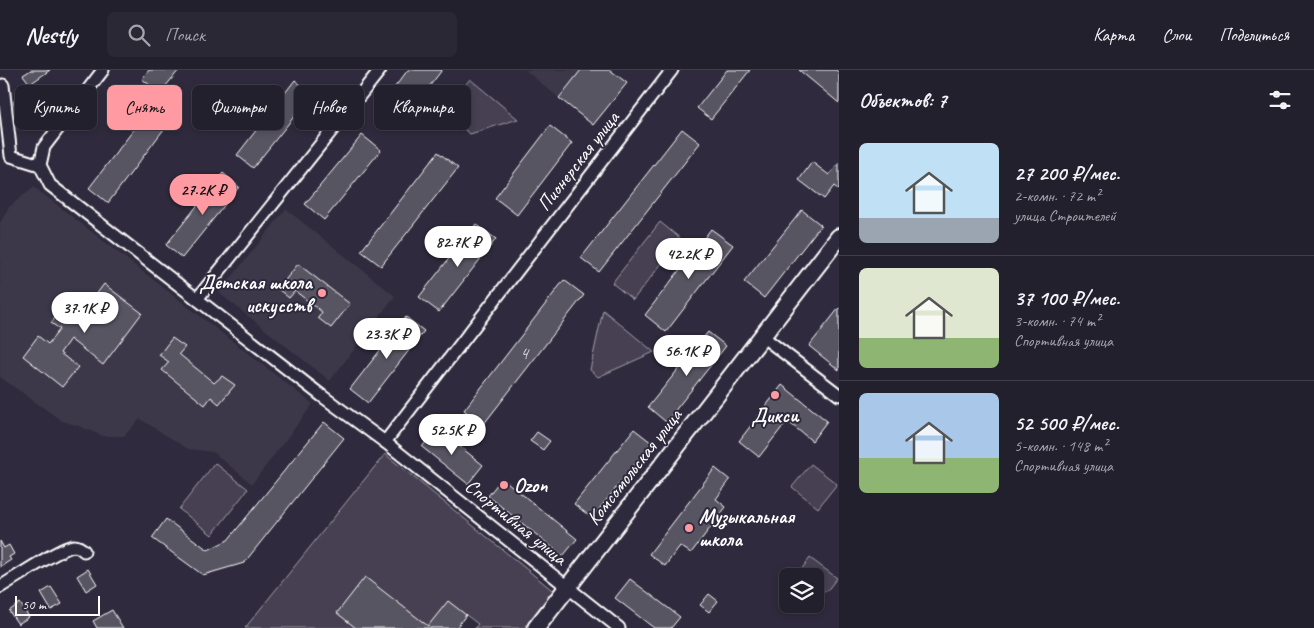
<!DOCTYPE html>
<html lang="ru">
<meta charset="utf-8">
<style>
body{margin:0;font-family:Caveat,sans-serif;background:#2b2836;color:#f1f3f6;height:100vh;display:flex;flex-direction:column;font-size:19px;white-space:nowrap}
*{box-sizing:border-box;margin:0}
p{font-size:16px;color:#a3a3aa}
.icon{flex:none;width:28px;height:28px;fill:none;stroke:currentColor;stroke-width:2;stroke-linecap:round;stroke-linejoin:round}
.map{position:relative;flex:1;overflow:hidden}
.side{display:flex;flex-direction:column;background:#23202e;width:475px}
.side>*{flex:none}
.guide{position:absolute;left:15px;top:15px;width:475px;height:45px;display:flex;gap:10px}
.fabs{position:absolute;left:779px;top:498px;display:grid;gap:10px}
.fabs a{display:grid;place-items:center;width:45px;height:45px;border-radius:8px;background:#23202e;box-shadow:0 2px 8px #0003,0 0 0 1px #403e4a;font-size:25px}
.scale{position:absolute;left:15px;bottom:12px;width:85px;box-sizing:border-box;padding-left:5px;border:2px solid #fff;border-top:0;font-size:14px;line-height:18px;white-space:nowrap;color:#fff;-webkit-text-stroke:4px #2f2a3d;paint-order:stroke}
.price{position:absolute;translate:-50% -42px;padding:0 11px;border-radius:18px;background:#fff;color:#222;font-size:16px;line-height:32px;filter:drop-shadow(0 1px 2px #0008)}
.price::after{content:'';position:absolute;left:50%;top:30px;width:15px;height:11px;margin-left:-8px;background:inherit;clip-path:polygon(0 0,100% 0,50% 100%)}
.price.on{background:#ff9aa2;color:#111}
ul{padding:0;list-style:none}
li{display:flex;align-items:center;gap:15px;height:125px;padding:0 20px}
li+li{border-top:1px solid #403e4a}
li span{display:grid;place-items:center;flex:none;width:140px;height:100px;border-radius:8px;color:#555}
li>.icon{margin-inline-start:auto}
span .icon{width:60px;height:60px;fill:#fffc;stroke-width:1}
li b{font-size:21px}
h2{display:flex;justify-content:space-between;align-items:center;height:60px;padding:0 20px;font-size:21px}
.tag{padding:0 18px;border-radius:8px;background:#23202e;box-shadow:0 2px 8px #0003,0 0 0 1px #403e4a;font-size:18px;line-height:45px}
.tag.on{background:#ff9aa2;color:#111}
header{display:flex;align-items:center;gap:30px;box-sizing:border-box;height:70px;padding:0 25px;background:#23202e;border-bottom:1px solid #403e4a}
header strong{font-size:24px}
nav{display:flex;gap:28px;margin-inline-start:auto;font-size:18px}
.search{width:350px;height:45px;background:#2b2836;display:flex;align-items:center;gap:12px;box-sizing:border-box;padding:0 18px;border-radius:8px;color:#a3a3aa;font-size:19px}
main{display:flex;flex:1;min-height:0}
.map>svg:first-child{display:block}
</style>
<header>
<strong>Nestly</strong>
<div class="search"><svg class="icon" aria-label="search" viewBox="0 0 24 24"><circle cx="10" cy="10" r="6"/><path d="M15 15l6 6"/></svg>Поиск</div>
<nav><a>Карта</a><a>Слои</a><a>Поделиться</a></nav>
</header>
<main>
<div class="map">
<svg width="839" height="558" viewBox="0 0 839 558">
<rect width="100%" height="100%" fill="#2f2a3d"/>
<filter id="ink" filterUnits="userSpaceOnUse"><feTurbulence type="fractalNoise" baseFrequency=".02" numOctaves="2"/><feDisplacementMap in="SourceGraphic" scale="10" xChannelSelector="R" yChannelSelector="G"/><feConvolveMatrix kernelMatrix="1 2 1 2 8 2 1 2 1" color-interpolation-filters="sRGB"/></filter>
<g filter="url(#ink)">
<g fill="#3c3749">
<polygon points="525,0 581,0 559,28"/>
<polygon points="34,117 313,334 252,414 213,382 188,379 140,349 124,366 103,366 79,356 62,351 0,307 0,153 9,137"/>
<polygon points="286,139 395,226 330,311 219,223"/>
</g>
<g fill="#464152" stroke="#a2a0a8">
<polygon points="470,9 518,49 470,64 443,43"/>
<polygon points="49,27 53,31 28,58 25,58 16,43 13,31 36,35"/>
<polygon points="660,152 681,169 633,230 612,213"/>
<polygon points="603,240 654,282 598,307 590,300"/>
<polygon points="385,384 557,524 530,558 475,558 478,554 466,545 456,558 245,558"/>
<polygon points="215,393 248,419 212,465 179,439"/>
<polygon points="811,394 837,414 818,438 792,417"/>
<polygon points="810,488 837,508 826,522 815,513 815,506 806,506 800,501"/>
</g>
<g fill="#595564" stroke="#fff">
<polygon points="31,0 50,0 30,14 23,5"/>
<polygon points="149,0 179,0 160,23 142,9"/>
<polygon points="408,0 442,0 402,52 380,36"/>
<polygon points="581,0 610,0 627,13 593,55 559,28"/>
<polygon points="727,0 750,0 711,49 697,38"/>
<polygon points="799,0 836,0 839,3 839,33"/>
<polygon points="295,10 312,24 253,98 237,85"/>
<polygon points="145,45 164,59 108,133 89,118"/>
<polygon points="550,56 572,73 517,145 495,128"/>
<polygon points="682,59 700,73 599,202 581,188"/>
<polygon points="362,65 381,80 324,150 305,134"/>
<polygon points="438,82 458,98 381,196 361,181"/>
<polygon points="812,92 829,105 839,93 839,120 834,116 824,129 799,110"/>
<polygon points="223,103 239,117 182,188 166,175"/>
<polygon points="802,140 821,155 764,228 744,212"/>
<polygon points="476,154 496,169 439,242 419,227"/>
<polygon points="711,159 733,175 666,262 645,245"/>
<polygon points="298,194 350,234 331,258 318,248 322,242 295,221 289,228 278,219"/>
<polygon points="564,210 584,225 483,355 464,340"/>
<polygon points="104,214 142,243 103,295 70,269 60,283 78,297 62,317 23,286 38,266 48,274 60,259 51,253 66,234 81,245"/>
<polygon points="839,238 839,300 809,276"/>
<polygon points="406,247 424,261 368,333 350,319"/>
<polygon points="708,262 726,276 666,352 648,337"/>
<polygon points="172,268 185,277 179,284 214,313 222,306 235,315 219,334 211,327 205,335 162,300 169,292 159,285"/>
<polygon points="782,315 827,351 812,371 787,351 759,387 739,371"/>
<polygon points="324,352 344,368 244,493 203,505 152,468 166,449 208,480 228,470"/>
<polygon points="437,358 483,395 468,414 422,377"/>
<polygon points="634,359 652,373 592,448 574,434"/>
<polygon points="537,362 550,371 543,380 530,371"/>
<polygon points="715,398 730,410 716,429 726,437 691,483 680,476 665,496 649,484"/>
<polygon points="502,408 577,469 563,486 488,426"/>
<polygon points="0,471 4,478 9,475 14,484 9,487 11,490 0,497"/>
<polygon points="88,499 97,514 86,521 77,506"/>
<polygon points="365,507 428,556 448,531 466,545 456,558 356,558 337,543"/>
<polygon points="630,509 680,547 671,558 654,558 615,528"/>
<polygon points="51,517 62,534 51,540 41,523"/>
<polygon points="709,524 718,531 709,542 700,535"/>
<polygon points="20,533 29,547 18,554 9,541"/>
<polygon points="112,540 123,558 97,558 93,551"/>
</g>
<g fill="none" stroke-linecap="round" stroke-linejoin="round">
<g stroke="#fff" stroke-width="15">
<g id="street">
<polyline points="3,15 11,86 40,95 44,77 103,0"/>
<polyline points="40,95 50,115 322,326 385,372 619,558"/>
<polyline points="197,229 380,0"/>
<polyline points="762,266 839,325"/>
<polyline points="385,372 672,0"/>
<path d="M0,517C14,509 61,477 74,476C78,476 81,478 84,481"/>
</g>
</g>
<g stroke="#fff" stroke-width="20">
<polyline id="secondary" points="536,558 839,167"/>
</g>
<use href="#street" stroke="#2f2a3d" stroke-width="11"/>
<use href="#secondary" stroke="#2f2a3d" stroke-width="16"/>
</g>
</g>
<g fill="#ff9aa2" stroke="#2f2a3d" stroke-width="2">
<circle cx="322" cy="223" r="5"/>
<circle cx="775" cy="325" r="5"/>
<circle cx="504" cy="415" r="5"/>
<circle cx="689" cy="458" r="5"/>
</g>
<g text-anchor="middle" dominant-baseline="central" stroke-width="4" stroke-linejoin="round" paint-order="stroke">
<g font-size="18" fill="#d6d4d8">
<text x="524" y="283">4</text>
</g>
<g font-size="20" fill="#fff" stroke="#2f2a3d">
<text transform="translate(578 91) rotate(-52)">Пионерская улица</text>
<text transform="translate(634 397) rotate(-52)">Комсомольская улица</text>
<text transform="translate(516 452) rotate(39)">Спортивная улица</text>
</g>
<g font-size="20" font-weight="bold" fill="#fff" stroke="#2f2a3d" text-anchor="start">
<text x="312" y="212" text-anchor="end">Детская школа<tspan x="312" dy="23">искусств</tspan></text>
<text x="775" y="345" text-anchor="middle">Дикси</text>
<text x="514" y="415">Ozon</text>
<text x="699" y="446">Музыкальная<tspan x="699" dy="23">школа</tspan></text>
</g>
</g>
</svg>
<div class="fabs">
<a><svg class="icon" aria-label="layers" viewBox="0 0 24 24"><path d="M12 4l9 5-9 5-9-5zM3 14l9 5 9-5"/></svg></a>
</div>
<div class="scale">50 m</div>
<b class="price on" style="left:203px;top:146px">27.2K ₽</b>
<b class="price" style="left:458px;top:198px">82.7K ₽</b>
<b class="price" style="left:689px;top:210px">42.2K ₽</b>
<b class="price" style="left:85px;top:264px">37.1K ₽</b>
<b class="price" style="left:387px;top:290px">23.3K ₽</b>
<b class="price" style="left:687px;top:307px">56.1K ₽</b>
<b class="price" style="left:452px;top:386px">52.5K ₽</b>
<div class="guide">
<a class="tag">Купить</a>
<a class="tag on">Снять</a>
<a class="tag">Фильтры</a>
<a class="tag">Новое</a>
<a class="tag">Квартира</a>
</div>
</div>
<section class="side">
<h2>Объектов: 7<svg class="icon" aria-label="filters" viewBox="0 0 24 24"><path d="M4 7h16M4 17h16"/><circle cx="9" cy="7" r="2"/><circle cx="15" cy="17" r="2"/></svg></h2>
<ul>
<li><span style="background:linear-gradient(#bfe0f5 75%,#9aa5b1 0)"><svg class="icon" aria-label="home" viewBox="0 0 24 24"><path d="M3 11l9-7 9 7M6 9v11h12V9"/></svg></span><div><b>27 200 ₽/мес.</b><p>2-комн. · 72 m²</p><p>улица Строителей</p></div></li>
<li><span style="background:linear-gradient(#dfe7d0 70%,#8fb573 0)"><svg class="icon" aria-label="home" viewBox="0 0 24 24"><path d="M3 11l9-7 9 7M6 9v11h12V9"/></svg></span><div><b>37 100 ₽/мес.</b><p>3-комн. · 74 m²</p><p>Спортивная улица</p></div></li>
<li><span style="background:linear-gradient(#a9c7e8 65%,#8fb573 0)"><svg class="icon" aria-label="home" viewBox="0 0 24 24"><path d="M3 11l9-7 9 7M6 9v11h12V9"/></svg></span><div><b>52 500 ₽/мес.</b><p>5-комн. · 148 m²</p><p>Спортивная улица</p></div></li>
</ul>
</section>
</main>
